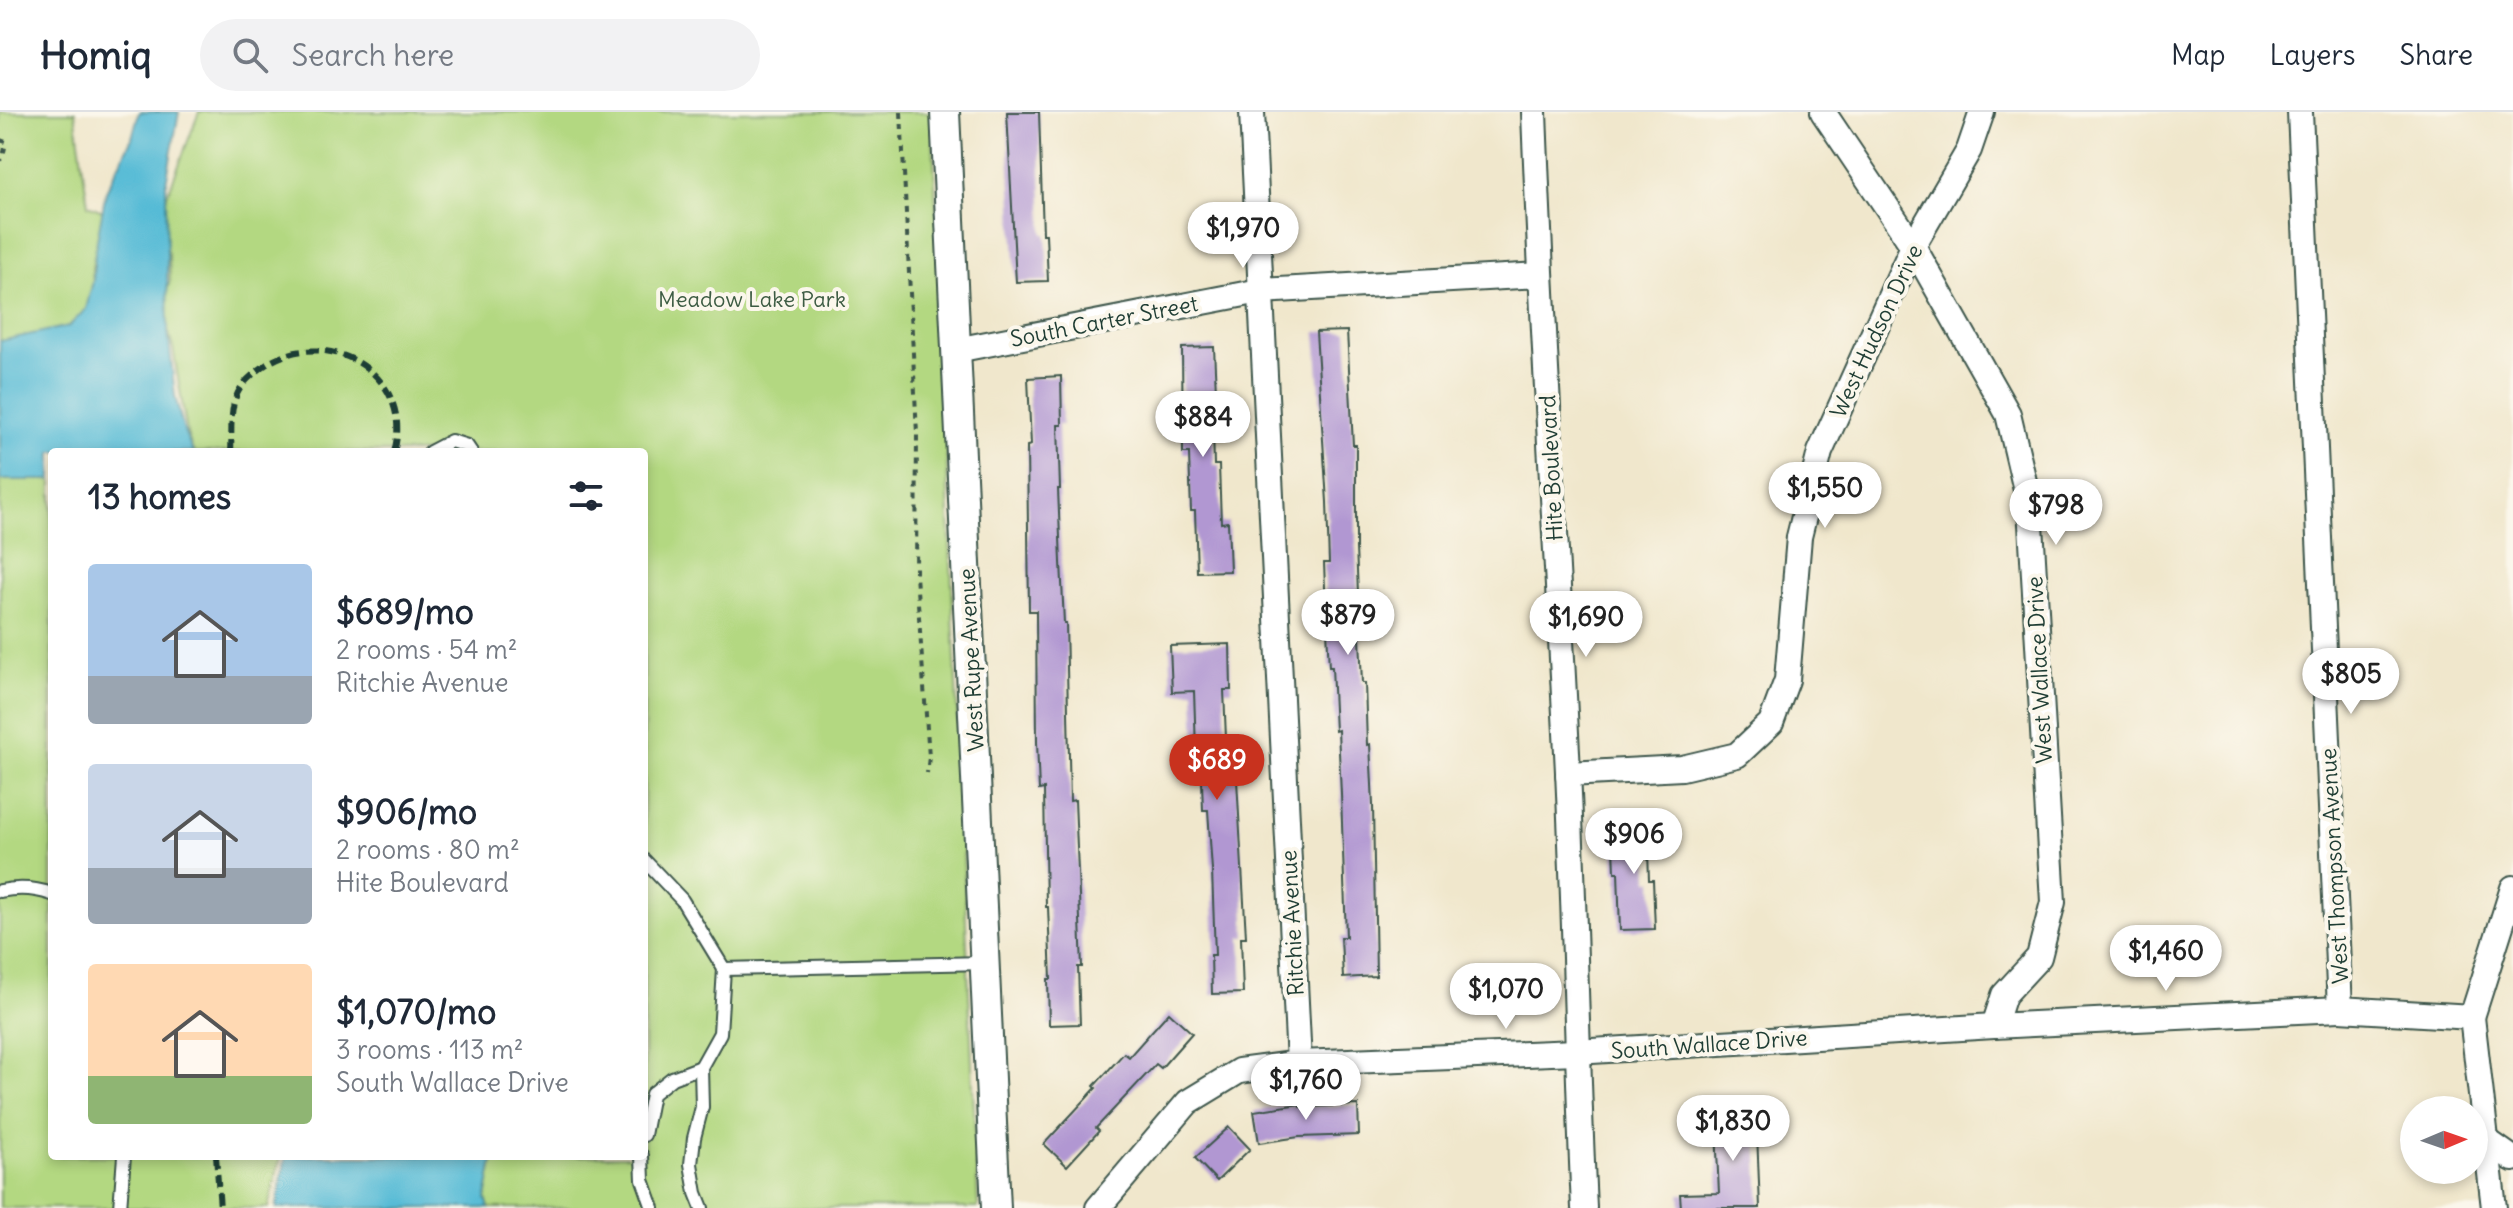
<!DOCTYPE html>
<meta charset="utf-8">
<style>
body{margin:0;font-family:Delius,sans-serif;background:#f2f2f3;color:#1f2937;height:100vh;display:flex;flex-direction:column;font-size:30px;white-space:nowrap}
*{box-sizing:border-box;margin:0}
p{font-size:26px;color:#747a83}
.icon{flex:none;width:44px;height:44px;fill:none;stroke:currentColor;stroke-width:2;stroke-linecap:round;stroke-linejoin:round}
.map{position:relative;flex:1;overflow:hidden}
.drawer{position:absolute;left:48px;top:336px;width:600px;height:712px;display:flex;flex-direction:column;background:#fff;border-radius:8px;box-shadow:0 4px 12px #0003}
.drawer>*{flex:none}
.needle{width:52px;rotate:88deg}
.fabs{position:absolute;left:2400px;top:984px;display:grid;gap:16px}
.fabs a{display:grid;place-items:center;width:88px;height:88px;border-radius:50%;background:#fff;box-shadow:0 4px 12px #0003;font-size:40px}
.price{position:absolute;translate:-50% -68px;padding:0 18px;border-radius:28px;background:#fff;color:#222;font-size:26px;line-height:52px;filter:drop-shadow(0 2px 4px #0008)}
.price::after{content:'';position:absolute;left:50%;top:48px;width:24px;height:18px;margin-left:-12px;background:inherit;clip-path:polygon(0 0,100% 0,50% 100%)}
.price.on{background:#c8321e;color:#fff}
ul{padding:0;list-style:none}
li{display:flex;align-items:center;gap:24px;height:200px;padding:0 40px}
li span{display:grid;place-items:center;flex:none;width:224px;height:160px;border-radius:8px;color:#555}
li>.icon{margin-inline-start:auto}
span .icon{width:96px;height:96px;fill:#fffc;stroke-width:1}
li b{font-size:34px}
h2{display:flex;justify-content:space-between;align-items:center;height:96px;padding:0 40px;font-size:34px}
header{display:flex;align-items:center;gap:48px;box-sizing:border-box;height:112px;padding:0 40px;background:#fff;border-bottom:2px solid #e0e1e3}
header strong{font-size:38px}
nav{display:flex;gap:44px;margin-inline-start:auto;font-size:28px}
.search{width:560px;height:72px;background:#f2f2f3;display:flex;align-items:center;gap:20px;box-sizing:border-box;padding:0 28px;border-radius:44px;color:#747a83;font-size:30px}
.map>svg:first-child{display:block}
</style>
<header>
<strong>Homiq</strong>
<div class="search"><svg class="icon" aria-label="search" viewBox="0 0 24 24"><circle cx="10" cy="10" r="6"/><path d="M15 15l6 6"/></svg>Search here</div>
<nav><a>Map</a><a>Layers</a><a>Share</a></nav>
</header>
<div class="map">
<svg width="2513" height="1096" viewBox="0 0 2513 1096">
<rect width="100%" height="100%" fill="#fbf7ec"/>
<filter id="ink" filterUnits="userSpaceOnUse"><feTurbulence type="fractalNoise" baseFrequency=".0125" numOctaves="2"/><feDisplacementMap in="SourceGraphic" scale="16" xChannelSelector="R" yChannelSelector="G"/><feConvolveMatrix kernelMatrix="1 2 1 2 8 2 1 2 1" color-interpolation-filters="sRGB"/></filter>
<filter id="wash" filterUnits="userSpaceOnUse"><feTurbulence type="fractalNoise" baseFrequency=".006" numOctaves="4" result="noise"/><feDisplacementMap in="SourceGraphic" scale="32" xChannelSelector="R" yChannelSelector="G"/><feGaussianBlur stdDeviation="1.8" result="paint"/><feColorMatrix in="noise" values="0 0 0 0 0 0 0 0 0 0 0 0 0 0 0 0 0 1.4 0 .05"/><feComposite in="paint" operator="in"/></filter>
<g filter="url(#wash)">
<rect width="100%" height="100%" fill="#f0e7cc"/>
<g fill="#b3d881" stroke="#698a5a" stroke-width="2">
<polygon points="0,0 75,0 88,93 103,99 92,156 95,201 52,340 52,1044 281,1044 268,1096 0,1096"/>
<polygon points="199,0 932,0 978,1096 489,1096 486,1086 494,1044 644,1044 644,340 193,340 187,321 173,236 161,193 170,169 169,143 159,113 167,84"/>
</g>
<g fill="#57bbd6" stroke="#3b7c85" stroke-width="2">
<polygon points="139,0 179,0 166,71 168,219 175,284 184,319 193,340 52,340 52,368 0,368 0,229 69,214 86,197 93,169 95,139 106,79 132,26"/>
<polygon points="286,1044 494,1044 486,1086 489,1096 276,1096"/>
</g>
<g id="blocks">
<g fill="#b197d2">
<polygon points="1007,0 1039,0 1043,122 1046,122 1048,169 1016,170"/>
<polygon points="1347,219 1353,333 1356,333 1356,436 1362,571 1365,571 1367,633 1370,632 1373,693 1376,864 1343,866 1341,825 1346,825 1341,682 1338,618 1335,619 1332,555 1329,555 1326,500 1324,451 1329,451 1327,390 1316,220"/>
<polygon points="1214,235 1216,281 1212,281 1214,353 1219,353 1221,411 1228,410 1230,459 1197,460 1195,399 1191,399 1189,341 1183,341 1182,236"/>
<polygon points="1061,264 1062,313 1058,313 1060,377 1058,377 1061,450 1064,511 1066,511 1070,689 1075,688 1082,855 1078,855 1080,912 1049,913 1048,867 1051,867 1048,795 1046,795 1044,677 1039,678 1037,630 1036,499 1029,499 1027,334 1031,333 1028,266"/>
<polygon points="1230,532 1231,578 1224,578 1227,651 1236,651 1246,825 1241,825 1243,881 1212,882 1211,843 1215,843 1212,758 1208,698 1203,698 1201,638 1196,638 1194,579 1172,580 1170,534"/>
<polygon points="1647,710 1649,768 1653,768 1655,817 1620,818 1618,760 1615,760 1613,711"/>
<polygon points="1169,900 1192,921 1161,956 1156,952 1096,1016 1099,1019 1067,1054 1044,1032 1096,976 1094,974 1124,941 1129,945"/>
<polygon points="1299,992 1300,995 1358,993 1359,1023 1299,1025 1259,1031 1254,999"/>
<polygon points="1756,996 1760,1096 1681,1096 1680,1082 1719,1081 1715,997"/>
<polygon points="1229,1015 1250,1037 1217,1069 1195,1046"/>
</g>
</g>
</g>
<g filter="url(#ink)">
<use href="#blocks" fill-opacity="0" stroke="#3e564b" stroke-width="2"/>
<g fill="none" stroke-linecap="round" stroke-linejoin="round">
<g stroke="#3e564b" stroke-width="16">
<g id="service">
<polyline points="430,340 451,329 467,334 471,340"/>
<polyline points="644,748 682,788 724,857 985,851"/>
<path d="M0,779C18,775 35,776 52,782"/>
<polyline points="701,955 720,921 724,857"/>
<polyline points="644,1023 652,982 672,966 701,955 702,995 694,1026 691,1052 696,1081 702,1096"/>
<polyline points="642,1044 643,1068 653,1096"/>
<polyline points="120,1096 124,1044"/>
</g>
</g>
<g stroke="#3e564b" stroke-width="28">
<g id="minor">
<polyline points="1252,0 1299,951"/>
<path d="M1534,0C1542,220 1557,440 1568,660C1575,805 1577,951 1584,1096"/>
<polyline points="1823,0 1913,134 2008,302 2030,395 2053,790 2039,845 2004,883 1994,914"/>
<polyline points="2300,0 2340,897 2472,905 2494,1096"/>
<polyline points="956,238 1260,179 1540,163"/>
<polyline points="1568,662 1682,656 1737,643 1771,611 1787,568 1799,425 1820,340 1913,134 1969,38 1982,0"/>
<polyline points="2472,905 2513,776"/>
<polyline points="2486,1028 2513,1047"/>
<polyline points="1098,1096 1188,990 1239,959 1299,951 1576,940 1994,914 2340,897"/>
</g>
</g>
<g stroke="#3e564b" stroke-width="32">
<polyline id="tertiary" points="945,0 996,1096"/>
</g>
<g stroke="#3e564b" stroke-width="4" stroke-dasharray="6 6" stroke-linecap="butt">
<polyline points="901,0 917,322 916,463 929,645 927,661"/>
<polyline points="0,28 6,30 3,45 0,48"/>
</g>
<use href="#service" stroke="#fff" stroke-width="12"/>
<use href="#minor" stroke="#fff" stroke-width="24"/>
<use href="#tertiary" stroke="#fff" stroke-width="28"/>
<g stroke="#1f3d34" stroke-width="6" stroke-dasharray="12 6" stroke-linecap="butt">
<path d="M231,340C232,325 230,305 234,291C238,275 248,266 260,257C322,209 416,260 394,340"/>
<polyline points="216,1044 220,1096"/>
</g>
</g>
</g>
<g text-anchor="middle" dominant-baseline="central" stroke-width="8" stroke-linejoin="round" paint-order="stroke">
<g font-size="22" fill="#3d5c43" stroke="#fbf7ec">
<text x="752" y="187">Meadow Lake Park</text>
</g>
<g font-size="22" fill="#1f3d34" stroke="#fbf7ec">
<text transform="translate(1104 209) rotate(-11)">South Carter Street</text>
<text transform="translate(1876 219) rotate(-65)">West Hudson Drive</text>
<text transform="translate(1551 356) rotate(-93)">Hite Boulevard</text>
<text transform="translate(971 548) rotate(-93)">West Rupe Avenue</text>
<text transform="translate(2039 558) rotate(-93)">West Wallace Drive</text>
<text transform="translate(2334 754) rotate(-93)">West Thompson Avenue</text>
<text transform="translate(1292 811) rotate(-93)">Ritchie Avenue</text>
<text transform="translate(1709 932) rotate(-4)">South Wallace Drive</text>
</g>
</g>
</svg>
<div class="fabs">
<a><svg class="needle" viewBox="-14 -14 28 28"><path d="M0-13l5 13h-10z" fill="#e53935"/><path d="M0 13l5-13h-10z" fill="#747a83"/></svg></a>
</div>
<b class="price" style="left:1243px;top:158px">$1,970</b>
<b class="price" style="left:1203px;top:347px">$884</b>
<b class="price" style="left:1825px;top:418px">$1,550</b>
<b class="price" style="left:2056px;top:435px">$798</b>
<b class="price" style="left:1348px;top:545px">$879</b>
<b class="price" style="left:1586px;top:547px">$1,690</b>
<b class="price" style="left:2351px;top:604px">$805</b>
<b class="price on" style="left:1217px;top:690px">$689</b>
<b class="price" style="left:1634px;top:764px">$906</b>
<b class="price" style="left:2166px;top:881px">$1,460</b>
<b class="price" style="left:1506px;top:919px">$1,070</b>
<b class="price" style="left:1306px;top:1010px">$1,760</b>
<b class="price" style="left:1733px;top:1051px">$1,830</b>
<section class="drawer">
<h2>13 homes<svg class="icon" aria-label="filters" viewBox="0 0 24 24"><path d="M4 7h16M4 17h16"/><circle cx="9" cy="7" r="2"/><circle cx="15" cy="17" r="2"/></svg></h2>
<ul>
<li><span style="background:linear-gradient(#a9c7e8 70%,#9aa5b1 0)"><svg class="icon" aria-label="home" viewBox="0 0 24 24"><path d="M3 11l9-7 9 7M6 9v11h12V9"/></svg></span><div><b>$689/mo</b><p>2 rooms · 54 m²</p><p>Ritchie Avenue</p></div></li>
<li><span style="background:linear-gradient(#c9d6e8 65%,#9aa5b1 0)"><svg class="icon" aria-label="home" viewBox="0 0 24 24"><path d="M3 11l9-7 9 7M6 9v11h12V9"/></svg></span><div><b>$906/mo</b><p>2 rooms · 80 m²</p><p>Hite Boulevard</p></div></li>
<li><span style="background:linear-gradient(#ffd9b3 70%,#8fb573 0)"><svg class="icon" aria-label="home" viewBox="0 0 24 24"><path d="M3 11l9-7 9 7M6 9v11h12V9"/></svg></span><div><b>$1,070/mo</b><p>3 rooms · 113 m²</p><p>South Wallace Drive</p></div></li>
</ul>
</section>
</div>
